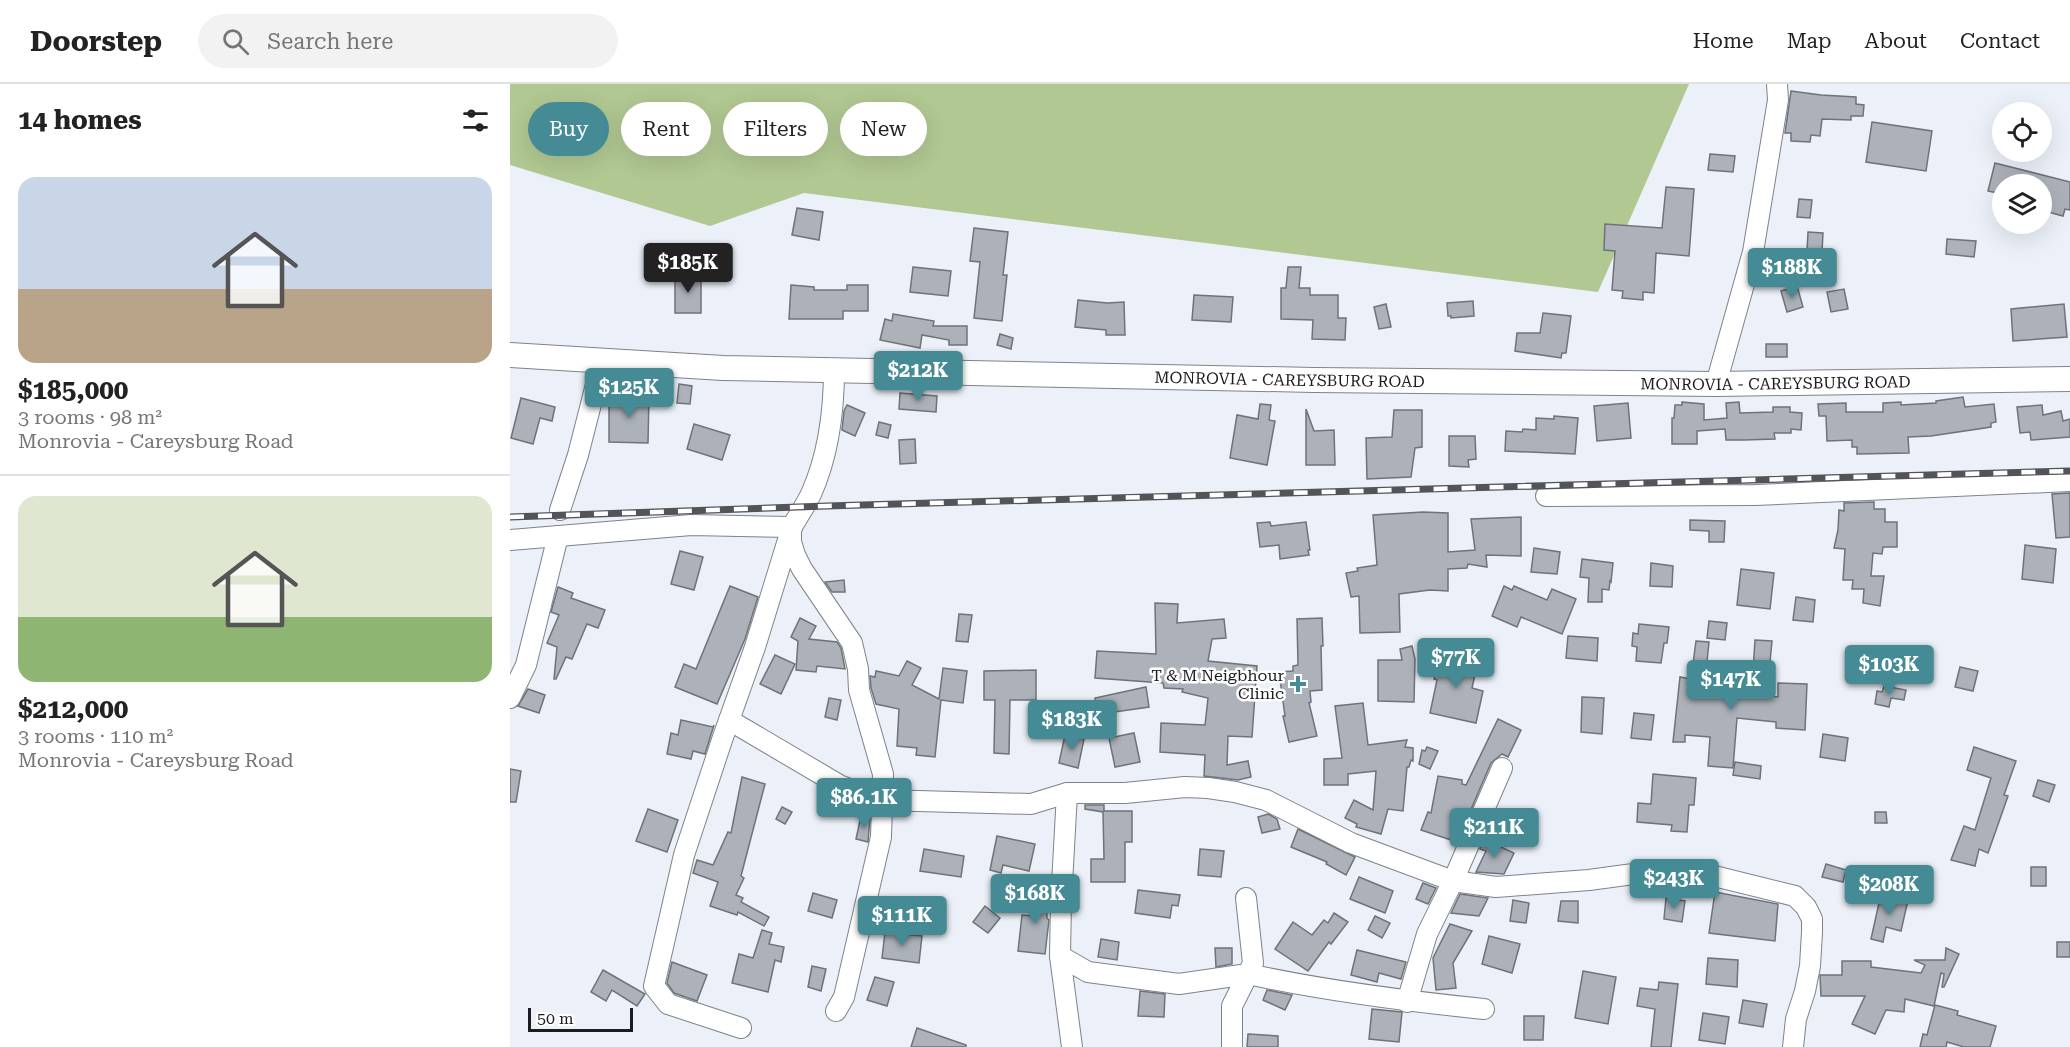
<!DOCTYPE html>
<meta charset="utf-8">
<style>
body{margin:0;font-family:"Roboto Serif",serif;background:#f2f2f2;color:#222;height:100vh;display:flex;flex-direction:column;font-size:22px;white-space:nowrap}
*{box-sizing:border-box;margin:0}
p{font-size:20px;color:#767676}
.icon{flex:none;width:33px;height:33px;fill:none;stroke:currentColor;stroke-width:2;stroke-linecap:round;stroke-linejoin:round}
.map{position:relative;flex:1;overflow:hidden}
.details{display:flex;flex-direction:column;background:#fff;width:510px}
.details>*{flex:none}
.hud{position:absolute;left:18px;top:18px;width:570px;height:54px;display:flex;gap:12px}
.buttons{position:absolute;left:1482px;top:18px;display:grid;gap:12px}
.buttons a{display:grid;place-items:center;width:60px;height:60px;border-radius:50%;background:#fff;box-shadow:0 6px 24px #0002;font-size:30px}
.scale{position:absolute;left:18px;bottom:15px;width:105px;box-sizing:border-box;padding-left:6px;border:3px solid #1b1c1f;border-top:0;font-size:16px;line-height:21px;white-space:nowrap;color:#1b1c1f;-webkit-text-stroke:4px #fff;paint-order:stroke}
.price{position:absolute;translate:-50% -51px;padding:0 14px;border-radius:6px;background:#448b95;color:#fff;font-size:20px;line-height:39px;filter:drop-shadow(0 2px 3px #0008)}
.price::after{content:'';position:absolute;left:50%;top:36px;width:18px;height:14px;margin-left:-9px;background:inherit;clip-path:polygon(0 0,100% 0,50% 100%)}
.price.selected{background:#222;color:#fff}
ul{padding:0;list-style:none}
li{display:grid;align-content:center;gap:12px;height:318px;padding:0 18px}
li+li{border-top:2px solid #e0e0e0}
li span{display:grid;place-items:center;height:186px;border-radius:18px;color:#555}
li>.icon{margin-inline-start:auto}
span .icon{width:108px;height:108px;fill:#fffc;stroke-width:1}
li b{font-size:26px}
h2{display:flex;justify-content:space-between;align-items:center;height:72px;padding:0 18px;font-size:26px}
.chip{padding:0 21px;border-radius:27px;background:#fff;box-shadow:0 6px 24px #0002;font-size:21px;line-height:54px}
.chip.selected{background:#448b95;color:#fff}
header{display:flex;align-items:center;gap:36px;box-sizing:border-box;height:84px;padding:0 30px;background:#fff;border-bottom:2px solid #e0e0e0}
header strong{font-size:28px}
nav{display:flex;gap:33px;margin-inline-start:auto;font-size:21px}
.search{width:420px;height:54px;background:#f2f2f2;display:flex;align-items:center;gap:15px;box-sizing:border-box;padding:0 21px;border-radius:33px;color:#767676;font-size:22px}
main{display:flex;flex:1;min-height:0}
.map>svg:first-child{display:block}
</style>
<header>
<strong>Doorstep</strong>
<div class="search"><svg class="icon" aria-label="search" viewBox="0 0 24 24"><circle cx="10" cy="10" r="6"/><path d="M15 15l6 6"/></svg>Search here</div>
<nav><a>Home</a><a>Map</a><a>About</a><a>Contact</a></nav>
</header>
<main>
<section class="details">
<h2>14 homes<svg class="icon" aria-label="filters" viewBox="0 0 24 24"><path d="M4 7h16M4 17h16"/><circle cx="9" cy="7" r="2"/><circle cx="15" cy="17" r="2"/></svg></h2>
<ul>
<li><span style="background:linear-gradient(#c9d6e8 60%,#b9a48a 0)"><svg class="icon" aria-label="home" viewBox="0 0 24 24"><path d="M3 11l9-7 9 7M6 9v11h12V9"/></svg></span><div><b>$185,000</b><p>3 rooms · 98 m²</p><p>Monrovia - Careysburg Road</p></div></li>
<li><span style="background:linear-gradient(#dfe7d0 65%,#8fb573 0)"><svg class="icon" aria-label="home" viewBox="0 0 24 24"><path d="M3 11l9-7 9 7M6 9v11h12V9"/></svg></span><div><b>$212,000</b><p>3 rooms · 110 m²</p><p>Monrovia - Careysburg Road</p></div></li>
</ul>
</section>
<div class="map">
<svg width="1560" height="963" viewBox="0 0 1560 963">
<rect width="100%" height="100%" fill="#ecf1f9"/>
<polygon fill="#b1c892" points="0,0 1179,0 1088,208 294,109 200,142 0,81"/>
<g fill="#adb2ba" stroke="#6e7279" stroke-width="1.5">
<polygon points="1281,7 1311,11 1346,13 1346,20 1354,21 1353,32 1341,32 1341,36 1312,35 1310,52 1301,51 1300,58 1281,57 1281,49 1275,49"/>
<polygon points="1362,38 1422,47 1416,87 1356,78"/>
<polygon points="1200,70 1225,72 1223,88 1198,86"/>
<polygon points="1485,79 1560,98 1560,126 1555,125 1553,132 1538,128 1540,121 1532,119 1532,100 1492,100 1492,110 1478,107"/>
<polygon points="1156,103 1184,105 1179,172 1146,169 1144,209 1133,208 1133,216 1112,214 1113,207 1102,206 1105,167 1094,166 1095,140 1152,144"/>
<polygon points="1289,115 1302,116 1300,134 1287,133"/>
<polygon points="287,124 313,128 309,156 282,151"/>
<polygon points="464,144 498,148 493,191 497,191 492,237 464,234 470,178 460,177"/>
<polygon points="1298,148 1313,149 1312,168 1297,167"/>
<polygon points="1437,155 1466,157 1464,173 1436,170"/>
<polygon points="403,183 441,187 438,212 400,208"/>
<polygon points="778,183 791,183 789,204 800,204 800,211 828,211 828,234 836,234 835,256 802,255 803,236 771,235 771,204 776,204"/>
<rect x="165" y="192" width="26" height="37"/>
<polygon points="281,201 304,203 304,206 337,206 337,201 358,201 358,227 333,227 333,235 279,235"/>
<polygon points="1287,202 1293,223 1277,228 1271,207"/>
<polygon points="1334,205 1338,225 1321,228 1317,208"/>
<polygon points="684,211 723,213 721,238 682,236"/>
<polygon points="568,216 597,219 614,218 615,251 596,251 596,246 565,243"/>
<polygon points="963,217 964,232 941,234 941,232 938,232 937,219"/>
<polygon points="876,220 881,243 869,245 864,223"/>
<polygon points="1554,220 1557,253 1503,257 1501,225"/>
<polygon points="1033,229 1061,232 1056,269 1052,269 1051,274 1005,267 1007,249 1030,249"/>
<polygon points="383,230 424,237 423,242 457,242 457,261 439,261 439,256 412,251 410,264 370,256 375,235 382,237"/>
<polygon points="490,250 503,254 501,265 487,261"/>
<rect x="1256" y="260" width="21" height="13"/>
<polygon points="169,300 182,302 180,320 167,319"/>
<polygon points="390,309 427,312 426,328 389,325"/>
<polygon points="99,312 139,312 138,359 99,358"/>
<polygon points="1453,313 1455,323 1484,320 1486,338 1481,339 1481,343 1421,352 1398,353 1399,369 1347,370 1347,363 1342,363 1342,356 1317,357 1316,332 1309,332 1308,320 1336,319 1336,328 1373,328 1373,319 1391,318 1391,321 1426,319 1426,317"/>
<polygon points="11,314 45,323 42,337 30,334 23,360 1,354"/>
<polygon points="1172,318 1194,320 1194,336 1217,334 1216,319 1229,318 1230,329 1263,328 1263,323 1280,323 1280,328 1292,329 1291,346 1281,345 1281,349 1264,349 1265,355 1234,356 1216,356 1215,345 1187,347 1187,360 1162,360 1162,334 1164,334 1165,321 1172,321"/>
<polygon points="1118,319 1121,354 1087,357 1084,322"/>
<polygon points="750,320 761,321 759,336 765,337 757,381 720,374 727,331 748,335"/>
<polygon points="337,321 355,329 345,352 332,346 334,327"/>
<polygon points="1532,321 1533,331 1551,327 1553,337 1560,335 1560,353 1521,356 1520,348 1510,349 1507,323"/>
<polygon points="796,325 804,347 824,346 825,381 796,381"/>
<polygon points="884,326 912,326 912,363 905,364 901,393 857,395 856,354 882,353"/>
<polygon points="1044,332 1068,334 1065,370 995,367 996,347 1012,348 1013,345 1026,346 1026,334 1044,335"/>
<polygon points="369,338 381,341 378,354 366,351"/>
<polygon points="184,340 220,351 212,376 177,365"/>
<polygon points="939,352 965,352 966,375 958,376 959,383 939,382"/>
<polygon points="405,355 406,379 390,380 389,356"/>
<polygon points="1560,409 1560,453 1546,454 1542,410"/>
<polygon points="1364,418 1364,425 1375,425 1375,438 1387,438 1387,463 1373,463 1372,470 1363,469 1361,492 1374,492 1370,522 1353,519 1354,505 1342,505 1343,496 1333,496 1335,465 1324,464 1328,446 1329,426 1334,427 1334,419"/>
<polygon points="913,428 938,429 938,468 965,466 961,435 1011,433 1011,472 976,471 977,483 958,480 957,484 938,485 938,507 920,506 889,510 890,548 850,549 849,512 841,513 836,489 848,487 847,484 867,481 863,431"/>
<polygon points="1180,436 1215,437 1214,458 1199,458 1199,447 1180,446"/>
<polygon points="760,438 761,442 796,438 800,466 798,466 799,471 770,475 769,461 750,463 747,439"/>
<polygon points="1515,461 1546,465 1543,499 1512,495"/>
<polygon points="1024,464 1050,468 1047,490 1021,488"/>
<polygon points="170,467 193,473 184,506 161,500"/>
<polygon points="1072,475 1103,479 1101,498 1100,497 1099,506 1092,505 1092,518 1078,518 1079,494 1070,493"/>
<polygon points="1141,479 1163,482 1162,503 1140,502"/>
<polygon points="1231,485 1264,489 1260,525 1227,521"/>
<polygon points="334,496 335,508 322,508 315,498"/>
<polygon points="220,502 248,513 235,555 207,620 165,603 174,580 186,585"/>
<polygon points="994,502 1002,506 1004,502 1037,516 1042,505 1066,515 1052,550 1011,533 1007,543 982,532"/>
<polygon points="48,503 63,509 61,514 95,526 88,544 77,540 62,575 56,573 46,595 44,595 47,563 37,559 49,531 41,528"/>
<polygon points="1286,513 1305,516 1303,538 1283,536"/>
<polygon points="645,519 668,520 667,539 714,535 716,554 702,555 698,577 747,582 742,653 718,652 717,681 738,677 741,693 728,696 694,692 695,671 650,668 651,639 695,641 698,614 672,608 673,605 654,604 653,599 585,594 587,567 646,570"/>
<polygon points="449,530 462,531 458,558 446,557"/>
<polygon points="290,534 306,542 299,555 327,558 331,564 335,585 307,582 306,588 286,586 288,557 281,553"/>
<polygon points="812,534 813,562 811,562 812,606 800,607 801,618 799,619 807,652 779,658 773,632 775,632 769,588 783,587 783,582 788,581 787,535"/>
<polygon points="1199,537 1217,539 1215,556 1197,554"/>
<polygon points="1129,540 1159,543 1157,559 1154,559 1151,579 1126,577 1127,563 1122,562 1123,549 1128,550"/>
<polygon points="1058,552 1088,554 1087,577 1056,574"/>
<polygon points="1245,556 1262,557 1259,588 1243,587"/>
<polygon points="1186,557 1199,558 1195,597 1201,610 1225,612 1225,608 1268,613 1268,599 1297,600 1295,646 1266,644 1266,638 1227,634 1223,684 1198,682 1200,653 1175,651 1175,658 1163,658 1170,593 1181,595"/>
<polygon points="902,562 905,575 904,618 868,617 868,576 892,576 890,565"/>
<polygon points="936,570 968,577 962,604 973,607 966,639 920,629 927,596 924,595 929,574 935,575"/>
<polygon points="265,571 285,580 271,610 250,600"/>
<polygon points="397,577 411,584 402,601 429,615 433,584 457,587 453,619 431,616 425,673 406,671 407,664 387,662 389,625 366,620 361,604 360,592 365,593 366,587 389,592"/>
<polygon points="1450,583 1468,587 1463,607 1445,603"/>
<polygon points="526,586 526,616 500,616 499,670 484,669 485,616 474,616 474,587"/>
<polygon points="1374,602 1396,606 1394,616 1381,614 1379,623 1365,620 1367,607 1372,608"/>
<polygon points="636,603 639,623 598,629 597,622 587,624 585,614"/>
<polygon points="18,605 35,611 29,629 8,622"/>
<polygon points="1072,613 1094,614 1092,650 1071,648"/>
<polygon points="319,614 331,616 327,636 315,633"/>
<polygon points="853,619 858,661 897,656 895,663 903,664 903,677 901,676 899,683 897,683 893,727 878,725 871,750 846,743 847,740 835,734 844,716 863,726 866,687 838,690 838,701 814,701 814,675 832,674 825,622"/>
<polygon points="529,626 550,628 547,653 526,651"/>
<polygon points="1124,629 1144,631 1141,656 1121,654"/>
<polygon points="988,635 1011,646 998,673 992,670 981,679 947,758 911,746 918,728 921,729 928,692 952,696 952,700 956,701"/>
<polygon points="171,636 203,643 204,641 195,670 183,667 181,675 157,670 161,649 168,651"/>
<polygon points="624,649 630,678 605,683 599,654"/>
<polygon points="1313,650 1338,654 1335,677 1310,673"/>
<polygon points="555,651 574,655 568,684 549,679"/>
<polygon points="917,663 928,667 920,685 909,680 912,666 915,667"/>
<polygon points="1464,663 1506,677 1494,711 1498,712 1478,769 1469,765 1465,782 1441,776 1454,742 1465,746 1481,694 1457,686"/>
<polygon points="1225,678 1251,682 1250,695 1223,691"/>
<polygon points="0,685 11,687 6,718 0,718"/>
<polygon points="1143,690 1186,694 1184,721 1179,721 1177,748 1161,747 1162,741 1127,738 1128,719 1141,720"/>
<polygon points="232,693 255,700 231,792 234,794 226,811 233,814 231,818 259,833 254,842 228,828 227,831 200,822 208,798 183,789 187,776 203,781 218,748 221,749"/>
<polygon points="1528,696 1545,701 1539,718 1523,712"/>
<polygon points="575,721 594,721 594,727 622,727 622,758 615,758 615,798 581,798 581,775 594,775 593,728 575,725"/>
<polygon points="272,723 282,728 275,740 266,735"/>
<polygon points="138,725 168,736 157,768 126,757"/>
<polygon points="1365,728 1376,728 1377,739 1365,739"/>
<polygon points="758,730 767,735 770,745 752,749 748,733"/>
<polygon points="351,732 360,734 358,758 346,755"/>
<polygon points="788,745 845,773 836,791 816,780 817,778 781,763"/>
<polygon points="487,752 525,760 519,787 493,781 491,789 480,786"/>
<polygon points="974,755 1004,769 994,790 966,788 976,767 970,765"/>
<polygon points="414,765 454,772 451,793 410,787"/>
<polygon points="690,765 714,767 711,793 688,791"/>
<polygon points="1316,780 1336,786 1333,798 1312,793"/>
<rect x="1521" y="783" width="15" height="19"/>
<polygon points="849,793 883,807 875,829 840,815"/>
<polygon points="913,799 926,804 918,820 906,815"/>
<polygon points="536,802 537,834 539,836 535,870 508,867 512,831 524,832 523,803"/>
<polygon points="628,806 670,811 668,822 662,821 660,834 625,829"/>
<polygon points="1205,808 1268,820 1265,857 1199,849"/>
<polygon points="303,809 327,816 322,834 298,827"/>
<polygon points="950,810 978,814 969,832 941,829"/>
<polygon points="1371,810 1398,816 1391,847 1376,843 1373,858 1361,855"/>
<polygon points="1156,814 1175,817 1172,838 1154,835"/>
<polygon points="1003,816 1019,819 1016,839 1000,837"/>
<polygon points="1051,817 1068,817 1068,839 1048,837"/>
<polygon points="475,822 490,834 478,849 463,838"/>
<polygon points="824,829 838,838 821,860 819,858 798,887 765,865 783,838 802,851 814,836 818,839"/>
<polygon points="865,832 880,839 872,854 858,846"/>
<polygon points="940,840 962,847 943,879 946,904 926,906 923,874"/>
<polygon points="252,846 262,849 259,860 274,863 271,878 265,876 258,908 222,899 229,870 243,874"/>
<polygon points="375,848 412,852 409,879 372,874"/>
<polygon points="979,852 1010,860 1002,889 972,880"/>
<polygon points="591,855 609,858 607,876 588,873"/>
<rect x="1547" y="858" width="13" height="15"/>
<polygon points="705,864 722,864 722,880 706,883"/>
<polygon points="1436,864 1449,870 1434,903 1432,903 1434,890 1431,889 1424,922 1395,915 1394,928 1376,926 1365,950 1342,940 1355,912 1311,912 1310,891 1332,891 1332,877 1361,877 1361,883 1411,889 1415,881 1404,876 1435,876"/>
<polygon points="847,866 896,878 891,895 869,889 867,898 841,891"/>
<polygon points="1198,874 1228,876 1227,903 1196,900"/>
<polygon points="162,878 197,891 187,917 164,909 157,899"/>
<polygon points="302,882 316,885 311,907 298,903"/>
<polygon points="93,886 135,910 127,922 102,906 96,917 81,908"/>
<polygon points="1073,887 1106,893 1098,940 1065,934"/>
<polygon points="365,893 384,898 377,922 357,916"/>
<polygon points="1149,898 1168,900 1161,963 1141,963 1145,925 1127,922 1130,904 1148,906"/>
<polygon points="757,906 782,911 775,926 753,916"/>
<polygon points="630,907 655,910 654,933 628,932"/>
<polygon points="1233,916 1257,920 1253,943 1229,939"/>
<polygon points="1425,921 1448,927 1447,931 1486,942 1480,963 1454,963 1437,958 1436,963 1410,963 1413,950 1417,951"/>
<polygon points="862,925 892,928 889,958 859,955"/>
<polygon points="1193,929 1219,933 1215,960 1189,956"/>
<polygon points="1014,932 1034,932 1033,956 1014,956"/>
<polygon points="407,944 456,961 456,963 401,963"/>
<polygon points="738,950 768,952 768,963 737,963"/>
</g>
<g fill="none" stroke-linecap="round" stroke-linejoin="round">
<g stroke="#7e838a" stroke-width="22">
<g id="minor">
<polyline points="1206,300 1243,168 1268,16 1267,0"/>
<polyline points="1036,412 1245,411 1560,397"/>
<polyline points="50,426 68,371 92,277"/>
<polyline points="281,448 281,458 285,471 292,485 342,559 348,585 349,606 373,690 371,753 334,913 326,927"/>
<path d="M0,456L181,441L282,443C288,432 296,421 301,410C319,370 324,328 324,285"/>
<polyline points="0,614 16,581 48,452"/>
<polyline points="219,636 331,702 371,716 521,720 557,709 615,709 675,703 698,704 725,708 756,716 841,759 943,797 986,803 1079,796 1138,788 1192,789 1285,812 1296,823 1302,835 1302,848 1300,882 1295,907 1286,935 1283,963"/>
<polyline points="557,709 551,818 550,872 562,963"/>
<polyline points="550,872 578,888 669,900 738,890 743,879 736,814"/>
<polyline points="897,918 917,850 943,797 992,684"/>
<polyline points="231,944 158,920 144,902 174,771 212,656 245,563 282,443"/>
<path d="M722,963V922L738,890C816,907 895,917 974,925"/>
</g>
</g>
<g stroke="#7e838a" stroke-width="26">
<g id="major">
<path id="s1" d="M0,271L213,284L804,296L1206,300L1560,295"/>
</g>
</g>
<use href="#minor" stroke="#fff" stroke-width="20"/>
<use href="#major" stroke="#fff" stroke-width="24"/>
<g stroke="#525459" stroke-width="7">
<polyline id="rail" points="0,433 317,422 1560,387"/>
</g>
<use href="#rail" stroke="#fff" stroke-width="4.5" stroke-dasharray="14" stroke-linecap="butt"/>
</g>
<path fill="#448b95" stroke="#fff" stroke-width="2" d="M785 591h6v6h6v6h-6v6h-6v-6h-6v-6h6z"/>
<g text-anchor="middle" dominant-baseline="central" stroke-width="5" stroke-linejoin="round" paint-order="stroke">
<g font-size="16" fill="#1b1c1f" stroke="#fff">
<text stroke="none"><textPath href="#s1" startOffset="780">MONROVIA - CAREYSBURG ROAD</textPath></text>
<text stroke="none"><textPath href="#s1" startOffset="1266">MONROVIA - CAREYSBURG ROAD</textPath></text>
</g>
<g font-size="16" fill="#1b1c1f" stroke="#fff" text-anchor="end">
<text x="774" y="591">T &amp; M Neigbhour<tspan x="774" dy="18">Clinic</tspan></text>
</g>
</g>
</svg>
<div class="buttons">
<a><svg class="icon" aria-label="locate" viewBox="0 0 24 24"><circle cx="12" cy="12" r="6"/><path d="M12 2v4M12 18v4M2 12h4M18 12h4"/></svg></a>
<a><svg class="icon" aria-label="layers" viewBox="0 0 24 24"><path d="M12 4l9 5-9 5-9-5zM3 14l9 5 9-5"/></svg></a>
</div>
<div class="scale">50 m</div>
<b class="price selected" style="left:178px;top:210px">$185K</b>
<b class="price" style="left:1282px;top:215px">$188K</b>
<b class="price" style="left:408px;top:318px">$212K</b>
<b class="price" style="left:119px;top:335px">$125K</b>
<b class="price" style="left:946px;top:605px">$77K</b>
<b class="price" style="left:1379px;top:612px">$103K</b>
<b class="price" style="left:1221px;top:627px">$147K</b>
<b class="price" style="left:562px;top:667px">$183K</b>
<b class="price" style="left:354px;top:745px">$86.1K</b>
<b class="price" style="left:984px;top:775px">$211K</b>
<b class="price" style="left:1164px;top:826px">$243K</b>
<b class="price" style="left:1379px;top:832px">$208K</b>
<b class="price" style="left:525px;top:841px">$168K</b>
<b class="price" style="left:392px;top:863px">$111K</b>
<div class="hud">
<a class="chip selected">Buy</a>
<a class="chip">Rent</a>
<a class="chip">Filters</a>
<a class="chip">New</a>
</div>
</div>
</main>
